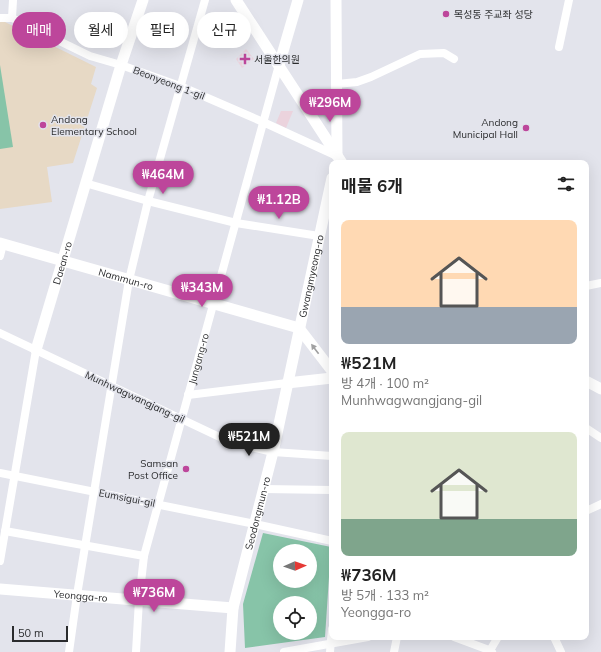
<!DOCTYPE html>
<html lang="ko">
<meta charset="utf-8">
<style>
body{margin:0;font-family:Mulish,"Noto Sans KR",sans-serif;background:#f6f6f6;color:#222;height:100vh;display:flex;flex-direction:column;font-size:15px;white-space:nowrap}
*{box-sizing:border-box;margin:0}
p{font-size:13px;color:#767676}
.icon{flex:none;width:22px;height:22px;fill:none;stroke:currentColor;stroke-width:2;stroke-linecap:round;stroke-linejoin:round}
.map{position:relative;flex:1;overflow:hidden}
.panel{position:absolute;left:329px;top:160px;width:260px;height:480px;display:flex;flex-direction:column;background:#fff;border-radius:8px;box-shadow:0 4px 16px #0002}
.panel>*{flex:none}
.top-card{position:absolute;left:12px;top:12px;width:257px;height:36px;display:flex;gap:8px}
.needle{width:26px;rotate:88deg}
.buttons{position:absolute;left:273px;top:544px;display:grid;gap:8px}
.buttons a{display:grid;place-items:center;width:44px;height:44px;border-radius:50%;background:#fff;box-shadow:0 4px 16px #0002;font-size:20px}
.scale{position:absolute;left:12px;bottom:10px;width:56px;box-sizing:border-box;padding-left:4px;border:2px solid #2b2c2e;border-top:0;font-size:11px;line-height:14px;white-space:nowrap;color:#2b2c2e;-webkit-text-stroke:3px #e3e4ec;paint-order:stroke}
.price{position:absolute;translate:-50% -34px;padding:0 9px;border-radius:14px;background:#bd469b;color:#fff;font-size:13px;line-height:26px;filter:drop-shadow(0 1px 2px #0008)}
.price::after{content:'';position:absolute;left:50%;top:24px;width:12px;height:9px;margin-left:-6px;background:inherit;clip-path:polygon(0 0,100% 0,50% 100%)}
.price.current{background:#222;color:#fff}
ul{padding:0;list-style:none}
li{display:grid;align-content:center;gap:8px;height:212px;padding:0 12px}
li span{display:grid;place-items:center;height:124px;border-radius:8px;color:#555}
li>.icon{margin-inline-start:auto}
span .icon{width:72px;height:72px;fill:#fffc;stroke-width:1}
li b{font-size:17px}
h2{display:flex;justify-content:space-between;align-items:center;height:48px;padding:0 12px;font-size:17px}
.chip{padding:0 14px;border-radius:18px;background:#fff;box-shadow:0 4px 16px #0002;font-size:14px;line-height:36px}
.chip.current{background:#bd469b;color:#fff}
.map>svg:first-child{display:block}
</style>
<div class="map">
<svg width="601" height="652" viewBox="0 0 601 652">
<rect width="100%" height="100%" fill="#e3e4ec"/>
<polygon fill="#e7d9c5" points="0,21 3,21 96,67 91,84 97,88 73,163 47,167 52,202 0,209"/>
<g fill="#ebd3dd">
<polygon points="246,49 254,59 242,68 236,59"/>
<polygon points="281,111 293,111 286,128 276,123"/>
</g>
<g fill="#87c4a8" fill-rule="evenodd">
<polygon points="0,65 13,147 0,149"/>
<path d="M263,533L331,547L325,637L245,648L243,604ZM280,551H310V581H280ZM280,603H310V633H280Z"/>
</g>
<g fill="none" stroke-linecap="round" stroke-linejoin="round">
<g stroke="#fff" stroke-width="8">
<polyline points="0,18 12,18 90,56 121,65 180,86 263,122 337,156"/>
<polyline points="12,18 13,0"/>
<polyline points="559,47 569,0"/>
<polyline points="337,84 357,82 371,77 420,54 444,53 454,59"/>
<polyline points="85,183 148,201 236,223 319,236"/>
<polyline points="0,256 3,244"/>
<polyline points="586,286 601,283"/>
<polyline points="0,333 230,442 273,452 332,456"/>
<polyline points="188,395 287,383"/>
<polyline points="586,428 601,438"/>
<polyline points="0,473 255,524 332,541"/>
<polyline points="263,489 332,490"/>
<polyline points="586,511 601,504"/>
<polyline points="5,531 144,556"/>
<polyline points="0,561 36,350"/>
<polyline points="454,637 489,650 492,652"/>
<polyline points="554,637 561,652"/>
<polyline points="69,652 77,595 129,280 148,201 205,0"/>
<path id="s1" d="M136,652L139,600L144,556L279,65"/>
<polyline points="284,652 368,637"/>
<polyline points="330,652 332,629"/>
<polyline points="394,652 397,637"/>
<polyline points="489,652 498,637"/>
</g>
<g stroke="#fff" stroke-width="11">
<polyline points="236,0 342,163"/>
<polyline points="336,0 337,155"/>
<polyline points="279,65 298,0"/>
<polyline points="303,102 324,101 337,92"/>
<path id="s2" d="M0,243L299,328"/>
<polyline points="299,328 332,371"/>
<path id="s3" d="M36,350L121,65L143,0"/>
<polyline points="586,381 601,389"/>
<polyline points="287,383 332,378"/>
<path id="s4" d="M0,589L233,608"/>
<path id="s5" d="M230,652L233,608L273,452L332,178"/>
</g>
</g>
<defs><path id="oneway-solid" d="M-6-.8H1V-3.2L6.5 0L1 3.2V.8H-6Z"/></defs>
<use fill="#a0a0a1" href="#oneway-solid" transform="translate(315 349) rotate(-127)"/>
<g fill="#bd469b" stroke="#e3e4ec" stroke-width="1.5">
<circle cx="446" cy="14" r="4"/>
<path d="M243 53h4v4h4v4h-4v4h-4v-4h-4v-4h4z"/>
<circle cx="43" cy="125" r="4"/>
<circle cx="526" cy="128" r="4"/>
<circle cx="186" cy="469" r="4"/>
</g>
<g text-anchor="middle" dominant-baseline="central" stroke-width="3" stroke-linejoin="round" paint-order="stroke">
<g font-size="10" fill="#2b2c2e" stroke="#e3e4ec" text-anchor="start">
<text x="454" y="14">목성동 주교좌 성당</text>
<text x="254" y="59">서울한의원</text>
<text x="51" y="119">Andong<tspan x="51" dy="12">Elementary School</tspan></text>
<text x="518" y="122" text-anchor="end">Andong<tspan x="518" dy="12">Municipal Hall</tspan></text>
<text x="178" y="463" text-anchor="end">Samsan<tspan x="178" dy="12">Post Office</tspan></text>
</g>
<g font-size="10" fill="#2b2c2e" stroke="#e3e4ec">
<text transform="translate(169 83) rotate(21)">Beonyeong 1-gil</text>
<text stroke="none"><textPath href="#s3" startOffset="91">Daean-ro</textPath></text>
<text stroke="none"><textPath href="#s5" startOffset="385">Gwangmyeong-ro</textPath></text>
<text stroke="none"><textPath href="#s2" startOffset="131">Nammun-ro</textPath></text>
<text stroke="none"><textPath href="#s1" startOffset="301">Jungang-ro</textPath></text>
<text transform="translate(135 397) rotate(25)">Munhwagwangjang-gil</text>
<text transform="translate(127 498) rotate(11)">Eumsigui-gil</text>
<text stroke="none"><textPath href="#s5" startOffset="142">Seodongmun-ro</textPath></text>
<text stroke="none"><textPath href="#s4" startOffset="81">Yeongga-ro</textPath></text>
</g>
</g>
</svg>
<div class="buttons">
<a><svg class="needle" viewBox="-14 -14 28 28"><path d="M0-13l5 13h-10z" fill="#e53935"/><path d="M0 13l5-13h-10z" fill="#767676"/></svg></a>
<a><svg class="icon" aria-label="locate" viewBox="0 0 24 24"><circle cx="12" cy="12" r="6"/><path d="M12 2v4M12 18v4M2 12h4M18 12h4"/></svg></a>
</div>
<div class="scale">50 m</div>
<b class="price" style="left:330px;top:123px">₩296M</b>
<b class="price" style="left:163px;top:195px">₩464M</b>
<b class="price" style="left:279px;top:220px">₩1.12B</b>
<b class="price" style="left:202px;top:308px">₩343M</b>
<b class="price current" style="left:249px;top:457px">₩521M</b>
<b class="price" style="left:154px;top:613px">₩736M</b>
<div class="top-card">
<a class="chip current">매매</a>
<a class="chip">월세</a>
<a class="chip">필터</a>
<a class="chip">신규</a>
</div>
<section class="panel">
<h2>매물 6개<svg class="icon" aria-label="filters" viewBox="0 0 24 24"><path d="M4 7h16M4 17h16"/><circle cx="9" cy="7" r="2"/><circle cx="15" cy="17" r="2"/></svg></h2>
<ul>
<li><span style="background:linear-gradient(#ffd9b3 70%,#9aa5b1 0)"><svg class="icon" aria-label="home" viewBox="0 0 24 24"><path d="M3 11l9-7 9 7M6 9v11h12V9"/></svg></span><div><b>₩521M</b><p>방 4개 · 100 m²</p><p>Munhwagwangjang-gil</p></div></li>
<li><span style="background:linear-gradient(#dfe7d0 70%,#7fa58c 0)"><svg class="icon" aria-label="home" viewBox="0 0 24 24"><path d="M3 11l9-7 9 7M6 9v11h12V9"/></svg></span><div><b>₩736M</b><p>방 5개 · 133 m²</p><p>Yeongga-ro</p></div></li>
</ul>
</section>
</div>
